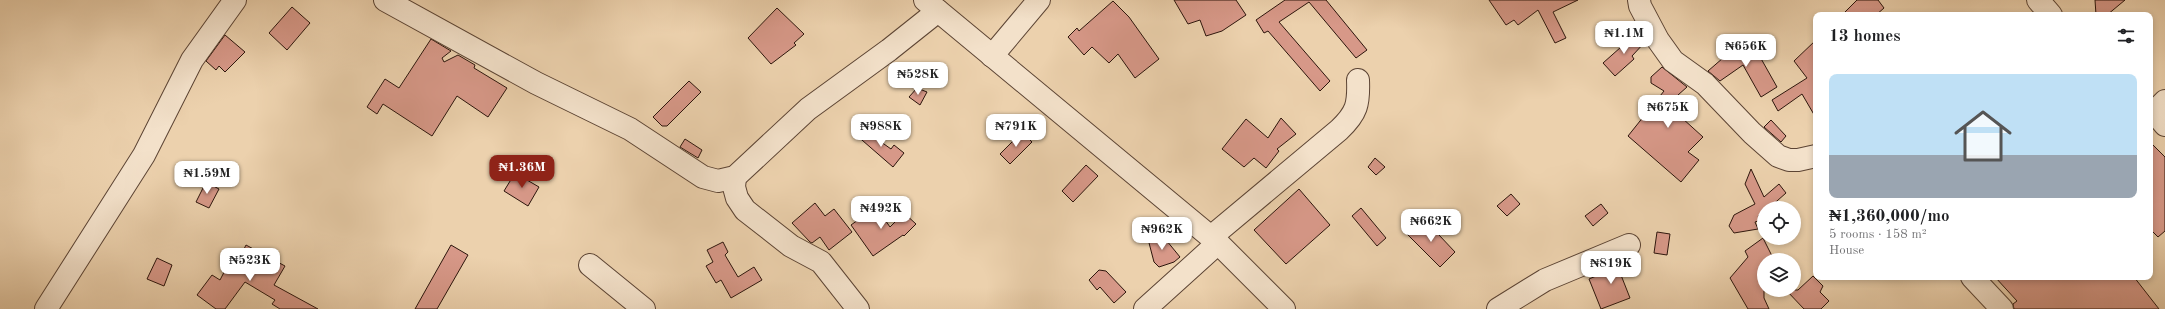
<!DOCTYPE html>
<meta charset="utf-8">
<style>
body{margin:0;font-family:"Old Standard TT",serif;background:#f6f6f6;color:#202124;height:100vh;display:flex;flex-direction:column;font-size:15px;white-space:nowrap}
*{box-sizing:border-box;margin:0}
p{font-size:13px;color:#757577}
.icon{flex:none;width:22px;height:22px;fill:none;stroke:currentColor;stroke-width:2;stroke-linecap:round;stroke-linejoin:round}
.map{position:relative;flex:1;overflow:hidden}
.details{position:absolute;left:1813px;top:12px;width:340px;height:268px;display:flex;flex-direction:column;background:#fff;border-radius:8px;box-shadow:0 2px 6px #0003}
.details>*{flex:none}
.tools{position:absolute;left:1757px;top:201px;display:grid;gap:8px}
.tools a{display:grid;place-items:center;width:44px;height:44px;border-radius:50%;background:#fff;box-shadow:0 2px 6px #0003;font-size:20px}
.price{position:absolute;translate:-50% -34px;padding:0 9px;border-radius:8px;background:#fff;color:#222;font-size:13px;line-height:26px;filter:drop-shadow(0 1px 2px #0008)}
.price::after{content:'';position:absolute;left:50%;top:24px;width:12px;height:9px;margin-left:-6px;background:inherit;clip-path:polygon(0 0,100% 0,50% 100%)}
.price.active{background:#8f2418;color:#fff}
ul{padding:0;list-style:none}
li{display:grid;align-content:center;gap:8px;height:212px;padding:0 16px}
li span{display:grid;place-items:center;height:124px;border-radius:8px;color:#555}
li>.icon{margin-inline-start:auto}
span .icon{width:72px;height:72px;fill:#fffc;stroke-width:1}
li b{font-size:17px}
h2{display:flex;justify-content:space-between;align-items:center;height:48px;padding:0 16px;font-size:17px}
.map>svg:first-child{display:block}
</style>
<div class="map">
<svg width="2165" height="309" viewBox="0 0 2165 309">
<rect width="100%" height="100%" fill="#ecd1ad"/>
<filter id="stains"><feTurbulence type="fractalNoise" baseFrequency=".005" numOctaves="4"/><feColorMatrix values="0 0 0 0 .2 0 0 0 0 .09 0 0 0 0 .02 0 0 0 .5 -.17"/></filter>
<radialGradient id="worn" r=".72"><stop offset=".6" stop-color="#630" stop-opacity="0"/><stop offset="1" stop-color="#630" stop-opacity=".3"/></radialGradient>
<g fill="#d79888" stroke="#2c150c">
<polygon points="1174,0 1236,0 1246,15 1222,31 1206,36 1200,20 1188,24"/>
<polygon points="1285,0 1326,0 1367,50 1356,58 1309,2 1279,22 1330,81 1320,91 1268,31 1264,33 1256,20"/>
<polygon points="1489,0 1578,0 1553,12 1566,38 1555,43 1538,10 1518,25 1514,20 1506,25"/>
<polygon points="1857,0 1878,0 1884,8 1876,15 1842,15"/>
<polygon points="2095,0 2125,0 2107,15 2096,15"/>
<polygon points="1113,1 1129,17 1159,59 1135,78 1118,54 1109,63 1092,47 1084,55 1068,37 1077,28 1079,31"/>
<polygon points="292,7 310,23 287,50 269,33"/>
<polygon points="777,8 804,34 794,43 796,45 771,64 748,38"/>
<polygon points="1639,31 1645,42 1632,56 1634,59 1615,76 1603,63"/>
<polygon points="225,35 245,52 225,72 219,66 216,70 206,61"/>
<polygon points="431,39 451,51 442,58 444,62 458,55 475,65 474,68 507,88 488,117 457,96 432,136 383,104 377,114 367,107 385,79 399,88"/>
<polygon points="1816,40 1816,118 1802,94 1778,111 1772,100 1807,78 1794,61"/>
<polygon points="1755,42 1762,54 1759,55 1777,87 1761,97 1743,65 1720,81 1708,71 1723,58"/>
<polygon points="1662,67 1687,87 1678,95 1682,99 1671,108 1703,137 1688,152 1699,160 1681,182 1628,136 1664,91 1651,83 1651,77"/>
<polygon points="689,81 701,92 667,126 662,126 653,117"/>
<polygon points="917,88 927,92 920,105 909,97"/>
<polygon points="1281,118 1296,134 1277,149 1279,151 1266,168 1254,158 1244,167 1222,149 1246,119 1268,138"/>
<polygon points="1771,120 1786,136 1781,142 1764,127"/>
<polygon points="860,127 891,149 894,145 904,153 893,167 855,134"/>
<polygon points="1022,132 1032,142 1010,164 1000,154"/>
<polygon points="685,139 702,150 698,158 680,147"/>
<polygon points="2150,142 2165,157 2165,231 2158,237 2150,229"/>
<polygon points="1375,158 1385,167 1376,175 1368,167"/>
<polygon points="1086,165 1098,176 1073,202 1062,191"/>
<polygon points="1751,169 1764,197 1779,184 1786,193 1769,208 1764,208 1764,223 1760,215 1758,216 1761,220 1755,222 1758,229 1734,233 1729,226 1734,215 1755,204 1745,184"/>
<polygon points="515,173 539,187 528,206 504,191"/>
<polygon points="206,182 219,189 209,208 196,202"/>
<polygon points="1299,189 1330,225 1286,264 1254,230"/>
<polygon points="1511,194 1520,204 1507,216 1497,206"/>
<polygon points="815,203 825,216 834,209 852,232 829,250 820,237 812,243 810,242 792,223"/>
<polygon points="1601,204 1608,213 1593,226 1585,216"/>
<polygon points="876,207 890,227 904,213 916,224 904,236 903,235 873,256 851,225"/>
<polygon points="1361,208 1386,238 1377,246 1352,216"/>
<polygon points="1423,218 1455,252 1440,267 1407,234"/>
<polygon points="1657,232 1670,234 1667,255 1654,253"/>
<polygon points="1162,235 1180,257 1174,262 1159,267 1154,262 1148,239"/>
<polygon points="1763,238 1774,260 1764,260 1764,298 1769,309 1748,309 1730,278 1748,257 1745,251"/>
<polygon points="723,242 728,252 725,255 738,277 754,267 762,280 731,298 721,280 716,283 706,266 713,262 707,250"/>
<polygon points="246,245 285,266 274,285 318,309 280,309 272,304 275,300 245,282 225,309 216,309 197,295 212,275 220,280 235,251 241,255"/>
<polygon points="451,245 468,255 437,309 415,309"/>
<polygon points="1633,257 1634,268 1619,270 1630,298 1601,309 1589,279 1608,271 1597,272"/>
<polygon points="157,258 172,265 164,286 147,279"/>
<polygon points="1099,270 1106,271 1126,292 1114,303 1100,287 1097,290 1089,280"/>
<polygon points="1813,276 1823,286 1820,292 1829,301 1821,309 1804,309 1786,290 1798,290"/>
<polygon points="1995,277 2134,277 2159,309 2014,309 2013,304 2017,301"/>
</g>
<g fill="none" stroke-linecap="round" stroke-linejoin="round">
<g stroke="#5c4434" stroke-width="24">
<g id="minor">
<polyline points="385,0 536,83 630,129 703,177 718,181 735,177 808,109 889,50 938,11"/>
<polyline points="925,0 1218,243 1284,309"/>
<polyline points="1639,0 1640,6 1658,40 1673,61 1705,84 1752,133 1778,156 1789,160 1798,160 1816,156"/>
<polyline points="2038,0 2051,15"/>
<polyline points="992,56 1039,0"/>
<polyline points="2165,101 2154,112 2165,125"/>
<polyline points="735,177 734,187 737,198 745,210 791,246 821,262 858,309"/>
<path d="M1211,237L1339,130C1357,113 1359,104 1358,80"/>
<polyline points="590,265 644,309"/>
<polyline points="1972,277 2002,309"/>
<polyline points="46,309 144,155 192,60 235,0"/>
<polyline points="1145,309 1218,243"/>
<polyline points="1498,309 1545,280 1629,245"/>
</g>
</g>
<use href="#minor" stroke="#f3e1ca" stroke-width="22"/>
</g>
<rect width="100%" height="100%" filter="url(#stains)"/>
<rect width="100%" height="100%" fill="url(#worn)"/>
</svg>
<div class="tools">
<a><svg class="icon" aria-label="locate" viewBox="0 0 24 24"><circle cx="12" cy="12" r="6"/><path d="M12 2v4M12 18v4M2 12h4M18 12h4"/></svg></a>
<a><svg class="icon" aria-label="layers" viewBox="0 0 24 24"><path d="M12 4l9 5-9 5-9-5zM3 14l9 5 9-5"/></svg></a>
</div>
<b class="price" style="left:1624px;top:55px">₦1.1M</b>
<b class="price" style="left:1746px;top:68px">₦656K</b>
<b class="price" style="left:918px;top:96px">₦528K</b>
<b class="price" style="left:1668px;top:129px">₦675K</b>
<b class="price" style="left:881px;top:148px">₦988K</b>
<b class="price" style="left:1016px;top:148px">₦791K</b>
<b class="price active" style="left:522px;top:189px">₦1.36M</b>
<b class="price" style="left:207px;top:195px">₦1.59M</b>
<b class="price" style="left:881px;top:230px">₦492K</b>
<b class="price" style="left:1431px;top:243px">₦662K</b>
<b class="price" style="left:1162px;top:251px">₦962K</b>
<b class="price" style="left:250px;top:282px">₦523K</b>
<b class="price" style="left:1611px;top:285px">₦819K</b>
<section class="details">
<h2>13 homes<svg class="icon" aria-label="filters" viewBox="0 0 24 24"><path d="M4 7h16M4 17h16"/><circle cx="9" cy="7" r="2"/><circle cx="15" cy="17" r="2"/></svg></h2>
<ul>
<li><span style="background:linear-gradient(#bfe0f5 65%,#9aa5b1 0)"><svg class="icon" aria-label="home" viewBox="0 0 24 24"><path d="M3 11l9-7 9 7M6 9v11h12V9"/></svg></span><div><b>₦1,360,000/mo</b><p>5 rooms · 158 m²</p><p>House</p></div></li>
</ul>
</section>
</div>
